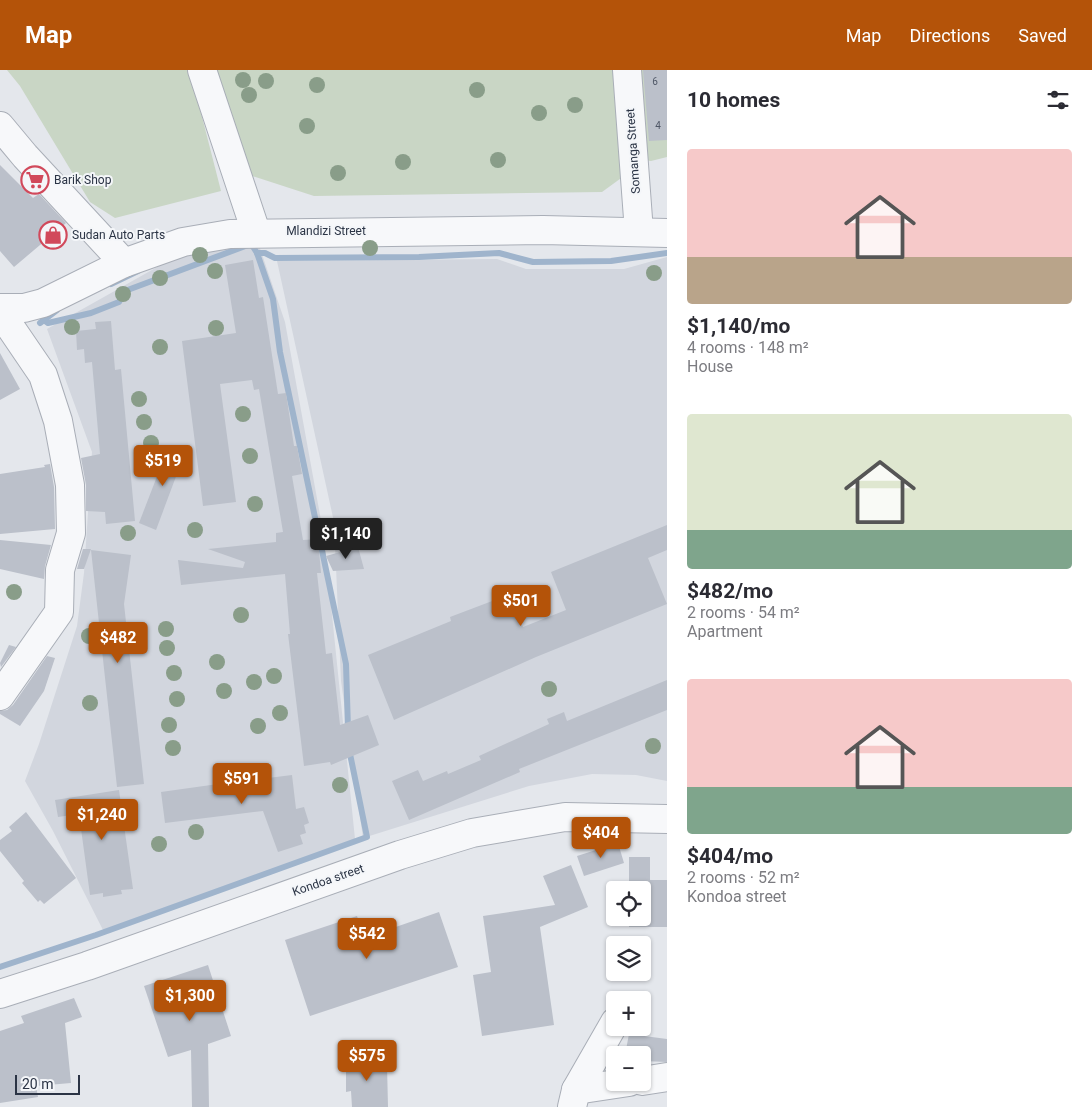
<!DOCTYPE html>
<meta charset="utf-8">
<style>
body{margin:0;font-family:Roboto,sans-serif;background:#f7f7f7;color:#2b2b33;height:100vh;display:flex;flex-direction:column;font-size:19px;white-space:nowrap}
*{box-sizing:border-box;margin:0}
p{font-size:16px;color:#7c7c81}
.icon{flex:none;width:28px;height:28px;fill:none;stroke:currentColor;stroke-width:2;stroke-linecap:round;stroke-linejoin:round}
.map{position:relative;flex:1;overflow:hidden}
.details{display:flex;flex-direction:column;background:#fff;width:425px}
.details>*{flex:none}
.buttons{position:absolute;left:606px;top:811px;display:grid;gap:10px}
.buttons a{display:grid;place-items:center;width:45px;height:45px;border-radius:5px;background:#fff;box-shadow:0 1px 4px #0004;font-size:25px}
.scale{position:absolute;left:15px;bottom:12px;width:65px;box-sizing:border-box;padding-left:5px;border:2px solid #2b3445;border-top:0;font-size:14px;line-height:18px;white-space:nowrap;color:#2b3445;-webkit-text-stroke:4px #f4f6f9;paint-order:stroke}
.price{position:absolute;translate:-50% -42px;padding:0 11px;border-radius:5px;background:#b45309;color:#fff;font-size:16px;line-height:32px;filter:drop-shadow(0 1px 2px #0008)}
.price::after{content:'';position:absolute;left:50%;top:30px;width:15px;height:11px;margin-left:-8px;background:inherit;clip-path:polygon(0 0,100% 0,50% 100%)}
.price.active{background:#222;color:#fff}
ul{padding:0;list-style:none}
li{display:grid;align-content:center;gap:10px;height:265px;padding:0 20px}
li span{display:grid;place-items:center;height:155px;border-radius:5px;color:#555}
li>.icon{margin-inline-start:auto}
span .icon{width:90px;height:90px;fill:#fffc;stroke-width:1}
li b{font-size:21px}
h2{display:flex;justify-content:space-between;align-items:center;height:60px;padding:0 20px;font-size:21px}
header{display:flex;align-items:center;gap:30px;box-sizing:border-box;height:70px;padding:0 25px;background:#b45309;color:#fff}
header strong{font-size:24px}
nav{display:flex;gap:28px;margin-inline-start:auto;font-size:18px}
main{display:flex;flex:1;min-height:0}
.map>svg:first-child{display:block}
</style>
<header>
<strong>Map</strong>
<nav><a>Map</a><a>Directions</a><a>Saved</a></nav>
</header>
<main>
<div class="map">
<svg width="667" height="1037" viewBox="0 0 667 1037">
<rect width="100%" height="100%" fill="#e4e7ec"/>
<g fill="#d2d6de">
<polygon points="250,149 285,252 324,467 355,769 103,860 53,761 25,711 39,674 77,556 84,503 92,382 47,259 175,187"/>
<polygon points="667,187 667,711 636,705 592,704 529,716 363,768 341,611 334,452 277,191 497,189 526,199 624,199"/>
</g>
<g fill="#c9d6c5">
<polygon points="7,0 190,0 221,121 115,148 90,132 20,16"/>
<polygon points="213,0 667,0 667,87 651,91 622,87 624,106 602,122 314,126 249,105"/>
</g>
<g fill="none" stroke-linecap="round" stroke-linejoin="round">
<g stroke="#9fb4cc" stroke-width="6">
<polyline points="250,172 257,183 273,229 280,282 346,594 348,659"/>
<polyline points="257,183 265,183 275,188 419,187 499,183 533,192 611,191 667,183"/>
<polyline points="111,214 138,201"/>
<polyline points="44,250 48,253 91,243 119,232 125,221 248,175"/>
<polyline points="40,253 57,240"/>
<polyline points="0,897 96,865 367,767 349,679"/>
</g>
</g>
<g fill="#bbc0ca">
<polygon points="643,0 667,0 667,70 649,71"/>
<polygon points="0,95 33,128 39,124 66,153 14,197 0,181"/>
<polygon points="253,190 259,228 263,227 278,324 286,323 294,376 297,376 302,404 292,406 303,470 318,469 321,503 317,503 326,584 332,583 340,655 368,645 379,675 331,695 330,692 304,696 288,564 290,564 285,504 181,515 178,490 243,498 245,492 208,479 276,472 276,463 283,462 259,319 254,320 252,310 220,314 236,432 203,436 182,271 236,263 225,195"/>
<polygon points="111,251 115,300 121,299 135,451 106,454 105,442 86,441 86,415 81,388 100,384 92,292 85,293 84,279 77,280 76,261 96,259 95,252"/>
<polygon points="0,283 20,319 0,330"/>
<polygon points="187,377 156,460 139,453 168,378"/>
<polygon points="50,394 54,417 55,459 0,464 0,404 45,397 44,395"/>
<polygon points="667,455 667,480 648,488 667,534 536,587 394,650 368,585 451,551 450,547 508,525 523,557 566,540 551,502"/>
<polygon points="0,470 51,475 45,496 44,509 0,499"/>
<polygon points="358,477 364,499 333,501 326,486"/>
<polygon points="83,479 91,479 84,499 77,499"/>
<polygon points="91,480 131,485 124,534 144,714 117,717"/>
<polygon points="9,575 16,577 1,597 0,593"/>
<polygon points="47,586 55,588 44,621 20,656 0,644 0,641 7,640 13,635"/>
<polygon points="667,610 667,640 519,699 520,702 409,750 392,711 418,700 423,711 447,701 448,704 481,690 479,686 549,654 547,649 564,642 567,651"/>
<polygon points="233,697 235,712 292,705 296,739 304,737 309,753 304,755 306,763 300,765 303,774 278,782 263,741 165,753 161,722 218,714 217,699"/>
<polygon points="119,720 133,819 121,820 122,824 103,827 103,823 90,825 79,744 58,747 55,730"/>
<polygon points="26,742 76,808 44,834 40,830 38,832 22,813 24,811 0,781 0,770 12,761 9,757"/>
<polygon points="618,773 624,793 584,806 577,786"/>
<polygon points="629,787 650,787 650,810 667,810 667,857 629,857 629,848 642,848 642,820 629,820"/>
<polygon points="571,795 588,837 540,857 554,955 482,966 473,905 491,902 483,846 555,835 543,806"/>
<polygon points="439,842 458,897 310,946 285,870 357,846 364,868"/>
<polygon points="208,895 231,966 208,974 209,1037 192,1037 191,980 168,987 144,916"/>
<polygon points="74,928 82,947 65,953 71,1013 36,1016 38,1027 0,1033 0,961 24,953 21,946"/>
<polygon points="629,964 667,969 667,992 642,991 642,985 625,985"/>
<polygon points="346,988 381,988 381,995 387,995 388,1037 352,1037 351,1021 346,1022"/>
</g>
<g fill="none" stroke-linecap="round" stroke-linejoin="round">
<g stroke="#a9aeb7" stroke-width="30">
<g id="minor">
<polyline points="202,0 256,162"/>
<polyline points="627,0 639,162"/>
<polyline points="0,56 25,86 124,193"/>
<polyline points="0,238 24,238 43,233 124,193 183,172 230,164 543,160 667,163"/>
<polyline points="0,242 43,305 58,351 70,415 71,463 60,500 59,542 0,626"/>
<polyline points="0,924 87,896 400,785 472,763 565,747 667,749"/>
<polyline points="642,1011 667,1007"/>
<polyline points="576,1020 629,1012"/>
<polyline points="572,1037 576,1020 615,952"/>
</g>
</g>
<use href="#minor" stroke="#f7f8fa" stroke-width="28"/>
</g>
<g fill="#899d89">
<circle cx="243" cy="10" r="8"/>
<circle cx="266" cy="11" r="8"/>
<circle cx="317" cy="15" r="8"/>
<circle cx="477" cy="20" r="8"/>
<circle cx="249" cy="25" r="8"/>
<circle cx="575" cy="35" r="8"/>
<circle cx="539" cy="43" r="8"/>
<circle cx="307" cy="56" r="8"/>
<circle cx="498" cy="90" r="8"/>
<circle cx="403" cy="92" r="8"/>
<circle cx="338" cy="103" r="8"/>
<circle cx="370" cy="178" r="8"/>
<circle cx="200" cy="185" r="8"/>
<circle cx="215" cy="201" r="8"/>
<circle cx="654" cy="203" r="8"/>
<circle cx="160" cy="208" r="8"/>
<circle cx="123" cy="224" r="8"/>
<circle cx="72" cy="257" r="8"/>
<circle cx="216" cy="258" r="8"/>
<circle cx="160" cy="277" r="8"/>
<circle cx="139" cy="329" r="8"/>
<circle cx="243" cy="344" r="8"/>
<circle cx="144" cy="352" r="8"/>
<circle cx="151" cy="373" r="8"/>
<circle cx="250" cy="386" r="8"/>
<circle cx="149" cy="394" r="8"/>
<circle cx="255" cy="434" r="8"/>
<circle cx="195" cy="460" r="8"/>
<circle cx="128" cy="463" r="8"/>
<circle cx="14" cy="522" r="8"/>
<circle cx="241" cy="545" r="8"/>
<circle cx="166" cy="559" r="8"/>
<circle cx="89" cy="566" r="8"/>
<circle cx="167" cy="578" r="8"/>
<circle cx="217" cy="592" r="8"/>
<circle cx="174" cy="603" r="8"/>
<circle cx="274" cy="606" r="8"/>
<circle cx="254" cy="612" r="8"/>
<circle cx="549" cy="619" r="8"/>
<circle cx="224" cy="621" r="8"/>
<circle cx="177" cy="629" r="8"/>
<circle cx="90" cy="633" r="8"/>
<circle cx="280" cy="643" r="8"/>
<circle cx="169" cy="655" r="8"/>
<circle cx="258" cy="656" r="8"/>
<circle cx="653" cy="676" r="8"/>
<circle cx="173" cy="678" r="8"/>
<circle cx="340" cy="715" r="8"/>
<circle cx="196" cy="762" r="8"/>
<circle cx="159" cy="774" r="8"/>
</g>
<defs>
<g id="supermarket-ring" transform="scale(1.4375)"><circle r="9.5" fill="#f4f6f9" stroke="#d1495b" stroke-width="1.5"/><path d="M-6-5.5h2.5l.6 2H6L4.5 2H-2.5L-4.4-4H-6ZM-1.5 3.2a1.3 1.3 0 1 0 .1 0ZM3 3.2a1.3 1.3 0 1 0 .1 0Z" fill="#d1495b"/></g>
<g id="shop-ring" transform="scale(1.4375)"><circle r="9.5" fill="#f4f6f9" stroke="#d1495b" stroke-width="1.5"/><path d="M-5-2.5h2.3a2.7 3.5 0 0 1 5.4 0H5L5.5 6h-11ZM-1.5-2.5h3a1.5 2.3 0 0 0-3 0Z" fill="#d1495b"/></g>
</defs>
<g fill-rule="evenodd">
<use href="#supermarket-ring" x="35" y="110"/>
<use href="#shop-ring" x="53" y="165"/>
</g>
<g text-anchor="middle" dominant-baseline="central" stroke-width="4" stroke-linejoin="round" paint-order="stroke">
<g font-size="10" fill="#4f5766">
<text x="655" y="11">6</text>
<text x="658" y="55">4</text>
</g>
<g font-size="12" fill="#2b3445" stroke="#f4f6f9">
<text transform="translate(633 81) rotate(-94)">Somanga Street</text>
<text x="326" y="161">Mlandizi Street</text>
<text transform="translate(328 810) rotate(-19)">Kondoa street</text>
</g>
<g font-size="12" fill="#2b3445" stroke="#f4f6f9" text-anchor="start">
<text x="54" y="110">Barik Shop</text>
<text x="72" y="165">Sudan Auto Parts</text>
</g>
</g>
</svg>
<div class="buttons">
<a><svg class="icon" aria-label="locate" viewBox="0 0 24 24"><circle cx="12" cy="12" r="6"/><path d="M12 2v4M12 18v4M2 12h4M18 12h4"/></svg></a>
<a><svg class="icon" aria-label="layers" viewBox="0 0 24 24"><path d="M12 4l9 5-9 5-9-5zM3 14l9 5 9-5"/></svg></a>
<a>+</a>
<a>−</a>
</div>
<div class="scale">20 m</div>
<b class="price" style="left:163px;top:417px">$519</b>
<b class="price active" style="left:346px;top:490px">$1,140</b>
<b class="price" style="left:521px;top:557px">$501</b>
<b class="price" style="left:118px;top:594px">$482</b>
<b class="price" style="left:242px;top:735px">$591</b>
<b class="price" style="left:102px;top:771px">$1,240</b>
<b class="price" style="left:601px;top:789px">$404</b>
<b class="price" style="left:367px;top:890px">$542</b>
<b class="price" style="left:190px;top:952px">$1,300</b>
<b class="price" style="left:367px;top:1012px">$575</b>
</div>
<section class="details">
<h2>10 homes<svg class="icon" aria-label="filters" viewBox="0 0 24 24"><path d="M4 7h16M4 17h16"/><circle cx="9" cy="7" r="2"/><circle cx="15" cy="17" r="2"/></svg></h2>
<ul>
<li><span style="background:linear-gradient(#f6c9c9 70%,#b9a48a 0)"><svg class="icon" aria-label="home" viewBox="0 0 24 24"><path d="M3 11l9-7 9 7M6 9v11h12V9"/></svg></span><div><b>$1,140/mo</b><p>4 rooms · 148 m²</p><p>House</p></div></li>
<li><span style="background:linear-gradient(#dfe7d0 75%,#7fa58c 0)"><svg class="icon" aria-label="home" viewBox="0 0 24 24"><path d="M3 11l9-7 9 7M6 9v11h12V9"/></svg></span><div><b>$482/mo</b><p>2 rooms · 54 m²</p><p>Apartment</p></div></li>
<li><span style="background:linear-gradient(#f6c9c9 70%,#7fa58c 0)"><svg class="icon" aria-label="home" viewBox="0 0 24 24"><path d="M3 11l9-7 9 7M6 9v11h12V9"/></svg></span><div><b>$404/mo</b><p>2 rooms · 52 m²</p><p>Kondoa street</p></div></li>
</ul>
</section>
</main>
